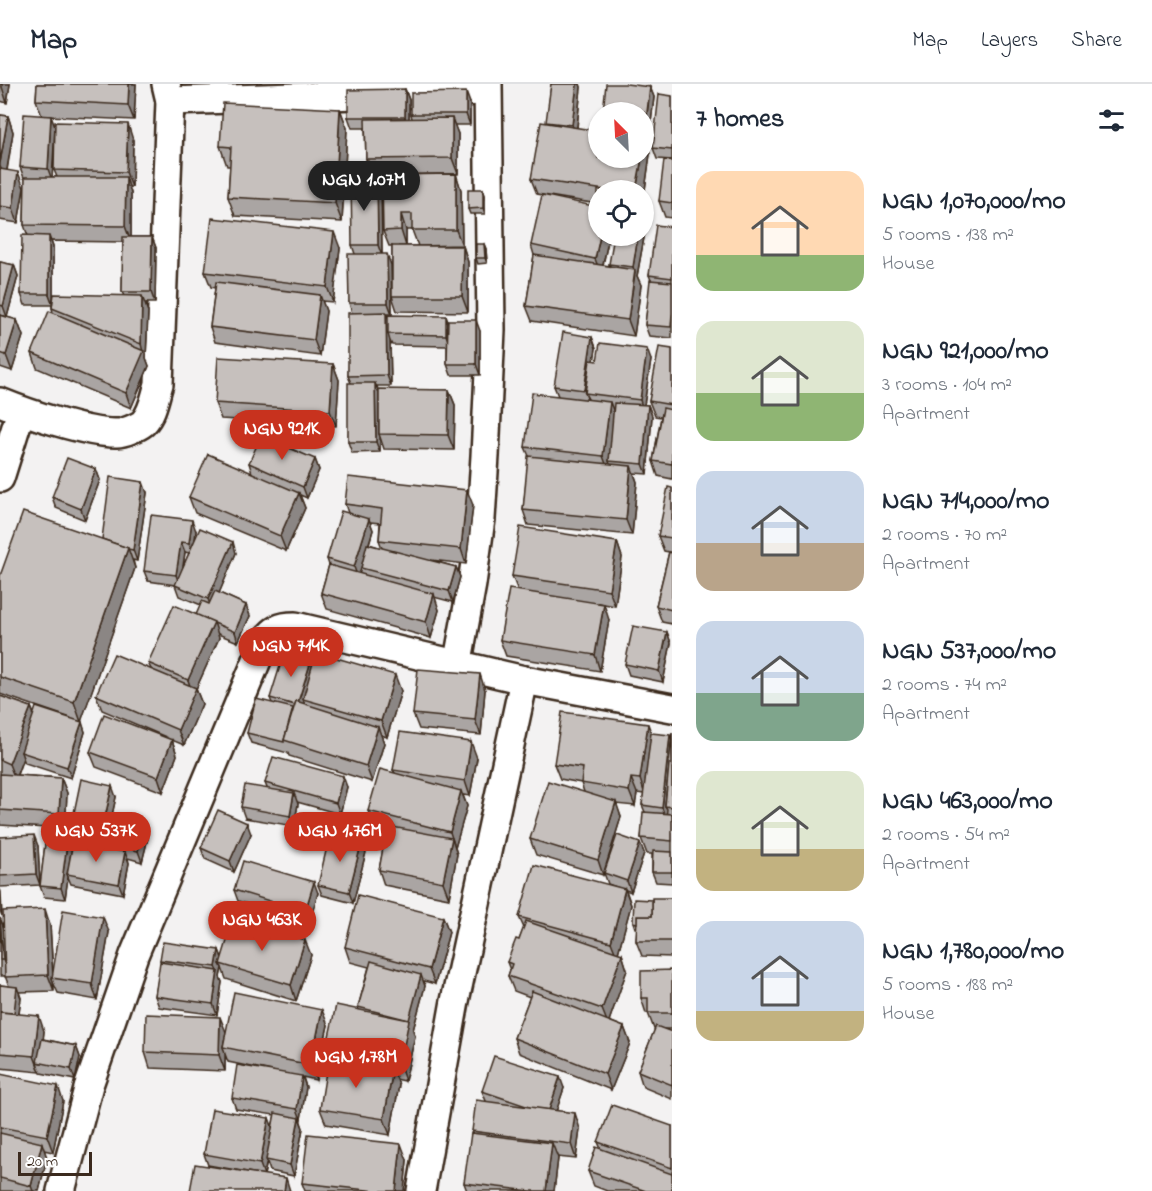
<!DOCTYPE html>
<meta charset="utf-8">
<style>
body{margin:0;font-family:"Indie Flower",sans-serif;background:#f2f2f3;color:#1f2937;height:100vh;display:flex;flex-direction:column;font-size:22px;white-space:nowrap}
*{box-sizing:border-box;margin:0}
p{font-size:20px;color:#747a83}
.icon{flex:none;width:33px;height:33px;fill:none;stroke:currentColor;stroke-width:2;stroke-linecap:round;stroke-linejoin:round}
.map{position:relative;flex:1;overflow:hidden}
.panel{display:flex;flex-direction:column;background:#fff;width:480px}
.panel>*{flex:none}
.needle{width:39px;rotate:336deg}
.tools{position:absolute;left:588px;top:18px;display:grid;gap:12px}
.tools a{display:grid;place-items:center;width:66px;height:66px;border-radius:50%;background:#fff;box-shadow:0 2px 4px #0004;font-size:30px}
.scale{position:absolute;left:18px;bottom:15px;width:74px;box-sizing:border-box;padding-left:6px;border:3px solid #3b2a1e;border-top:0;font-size:16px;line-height:21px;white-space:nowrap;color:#3b2a1e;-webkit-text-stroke:4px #fff;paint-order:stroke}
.price{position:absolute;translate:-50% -51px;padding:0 14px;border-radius:21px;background:#c8321e;color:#fff;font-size:20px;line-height:39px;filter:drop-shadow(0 2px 3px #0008)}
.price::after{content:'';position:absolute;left:50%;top:36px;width:18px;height:14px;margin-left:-9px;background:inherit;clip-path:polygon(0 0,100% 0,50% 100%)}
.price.active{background:#222;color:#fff}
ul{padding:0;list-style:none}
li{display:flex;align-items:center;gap:18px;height:150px;padding:0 24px}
li span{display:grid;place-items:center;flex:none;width:168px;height:120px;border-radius:18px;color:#555}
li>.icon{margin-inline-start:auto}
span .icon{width:72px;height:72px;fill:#fffc;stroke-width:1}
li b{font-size:26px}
h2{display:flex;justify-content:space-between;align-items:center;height:72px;padding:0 24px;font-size:26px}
header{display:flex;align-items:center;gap:36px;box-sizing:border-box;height:84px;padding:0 30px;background:#fff;border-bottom:2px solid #e0e1e3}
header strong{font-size:28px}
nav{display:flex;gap:33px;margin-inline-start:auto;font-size:21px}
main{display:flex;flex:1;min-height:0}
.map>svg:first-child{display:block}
</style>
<header>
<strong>Map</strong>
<nav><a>Map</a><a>Layers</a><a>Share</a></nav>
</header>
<main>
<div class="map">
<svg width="672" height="1107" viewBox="0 0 672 1107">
<rect width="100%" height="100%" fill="#f3f2f2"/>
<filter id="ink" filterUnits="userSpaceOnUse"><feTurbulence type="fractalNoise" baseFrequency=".0167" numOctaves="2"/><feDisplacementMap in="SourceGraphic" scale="12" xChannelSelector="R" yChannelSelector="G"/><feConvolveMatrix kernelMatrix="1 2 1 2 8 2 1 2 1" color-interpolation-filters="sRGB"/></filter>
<g filter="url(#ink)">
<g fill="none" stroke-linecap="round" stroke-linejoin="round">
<g stroke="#3b2a1e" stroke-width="32">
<g id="minor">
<polyline points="170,17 487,7"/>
<path d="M0,318C27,329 88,350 117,349C124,349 138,343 143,339C153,329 155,312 159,300L170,17L166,0"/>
<polyline points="0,394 21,327"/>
<polyline points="457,582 472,500 481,435 485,372 491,246 488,0"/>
<path d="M61,1107L89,1001L134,871L265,557C274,545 280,542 295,542L524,596L672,624"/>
<polyline points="421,1107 455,917 524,596"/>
</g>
</g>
<use href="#minor" stroke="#fff" stroke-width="27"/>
</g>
<g fill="#aaa5a3" stroke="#3b2a1e" stroke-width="1.5" fill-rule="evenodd">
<polygon points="0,0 10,0 7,19 0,17"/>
<path d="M37,0H136L134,36L49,32L55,43L133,56L132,103H129L131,109V153H152L156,164L155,219H144L148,228L146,274L149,282L131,324L37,284L32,269L53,229L52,224V221H25L21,210L28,152L24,141L25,94H24L20,83L42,32L36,16ZM55,44L54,86L57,93H52ZM51,157L123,158L122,208L124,212L53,219V163Z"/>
<polygon points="551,0 580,0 581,3 577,44 644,74 644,28 650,3 654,13 648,64 650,70 644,113 644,106 598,106 598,120 537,110 531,95 547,39"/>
<polygon points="405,5 409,16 409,35 412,35 411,30 470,19 470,41 454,41 458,50 458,90 372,91 366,75 365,44 352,44 348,33"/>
<polygon points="672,12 672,76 657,75 653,64"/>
<polygon points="340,25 347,44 342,138 235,132 228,113 230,82 227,82 220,62"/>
<polygon points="0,31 8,32 13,48 7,87 24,104 18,139 0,136"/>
<polygon points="672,77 672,134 665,133 659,117"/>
<polygon points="456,90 461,106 462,161 418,162 412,146 406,146 406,162 398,162 463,162 468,178 468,228 397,227 392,212 392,162 389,162 383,147 382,91"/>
<polygon points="377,94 381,105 382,170 391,181 392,230 387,230 388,233 448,237 480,247 480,291 451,291 447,280 447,262 392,261 390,257 391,302 377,302 379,309 449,306 455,321 454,366 384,365 380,353 380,368 352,369 348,358 351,299 348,292 352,229 349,219 355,170 352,161"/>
<polygon points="483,105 485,111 485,130 470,130 468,125"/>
<polygon points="672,143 672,254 649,252 645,241 651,196 649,191"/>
<polygon points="644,145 645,148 637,192 641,201 634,252 532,237 526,222 534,171 531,161 598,152 609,152 603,181 610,182 609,180 644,152"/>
<polygon points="484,160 486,165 487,179 478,180 476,174"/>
<polygon points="340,164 333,218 322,217 326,227 320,272 215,258 210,243 215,204 211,203 205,188"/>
<polygon points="0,178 14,181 18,192 7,233 0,231"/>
<polygon points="0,231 17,236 23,252 12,287 0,283"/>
<polygon points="592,253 596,264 594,277 651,276 644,321 648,321 652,332 647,390 634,389 637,398 632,451 528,441 523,426 529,372 525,363 558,312 554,302"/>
<polygon points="672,265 672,395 658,392 653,377 661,333 655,332 649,317"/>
<polygon points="333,280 339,296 336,342 221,335 215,319"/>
<polygon points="315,375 319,386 307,414 300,411 305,424 286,467 195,429 189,413 252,389 249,379"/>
<polygon points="96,385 100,396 85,436 56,424 52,413"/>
<polygon points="672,404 672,540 662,538 656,522 669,468 664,467 658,452"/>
<polygon points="147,409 137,477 133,476 135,484 81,637 85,648 71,694 25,679 23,674 17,691 61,694 67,709 65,745 70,749 116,713 111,735 148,754 142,778 128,774 129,779 123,810 71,800 68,793 65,815 44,813 40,802 47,744 0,741 0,612 31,623 34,630 71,634 0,610 0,492 102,455"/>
<path d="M345,420L473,421L466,480L431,476L456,483L460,493L453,518L434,513L439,526L431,554L327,525L321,509L329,481L327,475L348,429ZM370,438L380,439L379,456L382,464L369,460L373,446Z"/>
<path d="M196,447L194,457L236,469L219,509L246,521L250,532L238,558L218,550L219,554L196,605L202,620L184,661L172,656L177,671L163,708L96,683L90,668L166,653L102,626L96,611L151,585L148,579L196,531L201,521L179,512L175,501L148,497L144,487ZM185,468L189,469L183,483Z"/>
<polygon points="617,458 622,473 615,522 599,519 609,536 600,587 506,572 500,556 518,507 512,492"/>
<polygon points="667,548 671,559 663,598 629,591 625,580"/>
<polygon points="312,574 314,578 401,607 387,653 381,651 384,659 372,698 289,672 288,669 251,659 247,649 272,619 270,614"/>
<polygon points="485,606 481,651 419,645 413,630"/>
<polygon points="651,649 672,655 672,649 672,799 656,798 652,788 652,770 647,770 641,754 645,728 642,721 644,710 637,709 635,722 616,720 621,733 603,791 536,771 530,755 584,708 581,699 560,695 554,680"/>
<polygon points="477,674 470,712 463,711 467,722 455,764 457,770 449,814 384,801 379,786 387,746 374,742 368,727 395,689 393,686"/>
<polygon points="265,699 347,703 340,730 297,718 298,720 294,742 245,734 241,723 267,704"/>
<polygon points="251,750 234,788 205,775 201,764"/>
<polygon points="0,753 38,762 40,801 0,803"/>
<polygon points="640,759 644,769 631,808 626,806 631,821 618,869 622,870 627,886 609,937 624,943 630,959 611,1006 519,969 514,954 530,913 514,907 508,892 510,886 507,878 519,856 524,844 519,833 619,804 608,800 604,789"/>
<polygon points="366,768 353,819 322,811 318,801"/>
<polygon points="234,806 318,809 309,839 238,817"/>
<polygon points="672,814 672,873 642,872 636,857 637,844 635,844 633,838 652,816"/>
<polygon points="443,833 449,848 435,900 424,897 425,902 413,946 415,952 405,997 396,995 399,1001 390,1051 326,1040 320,1025 330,976 326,966 359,926 358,923 369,883 350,878 345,863"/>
<polygon points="0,834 3,842 50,841 53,889 109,848 97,916 58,909 53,898 54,907 19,908 21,914 19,930 44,947 43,955 76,962 80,973 75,996 41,989 40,987 40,988 0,984 0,901 9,902 5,892 0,892"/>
<polygon points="219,866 222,874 311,871 296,917 226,895 222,884 220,893 222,898 217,931 159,923 155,912 161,879 160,876"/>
<polygon points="672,886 672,945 663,945 672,948 672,1015 643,1003 638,987 655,945 654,945 648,929 646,929 641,914"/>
<polygon points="328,941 316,996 303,993 306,1003 301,1035 300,1035 303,1044 294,1092 270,1087 267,1078 264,1091 208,1081 204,1070 269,1034 272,1044 275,1031 236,1025 232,1014 272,987 228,978 225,970 225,987 150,984 145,968 226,947"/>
<polygon points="0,990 63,1017 53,1068 44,1066 47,1074 39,1107 0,1107"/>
<polygon points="564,1004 556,1027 580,1045 576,1075 557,1073 558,1074 554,1107 467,1107 464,1099 473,1050 472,1047 486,1017 482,1007"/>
<polygon points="672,1042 672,1107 607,1107 594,1102 588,1087 601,1065 598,1058"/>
<polygon points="407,1076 404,1107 305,1107 302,1099"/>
</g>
<g fill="#8b8684" stroke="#3b2a1e" stroke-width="1.5">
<polygon points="2,0 10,0 7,19 2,3"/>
<polygon points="129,0 136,0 134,36 128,21"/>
<polygon points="577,0 580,0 581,3 576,52 572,41"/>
<polygon points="650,3 654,13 648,64 650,70 644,113 644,106 636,106 642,74 644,74 644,63"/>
<polygon points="405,5 409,16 409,44 405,33"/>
<polygon points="466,8 470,19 470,41 466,30"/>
<polygon points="340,25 347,44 342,138 335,119"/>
<polygon points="8,32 13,48 5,97 0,82 0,79"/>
<polygon points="51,32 55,43 52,96 48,85"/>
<polygon points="452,34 458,50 458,90 452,74"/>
<polygon points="128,40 133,56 132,103 126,88"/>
<polygon points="18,88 24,104 18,139 13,124"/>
<polygon points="456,90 461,106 462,161 456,146"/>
<polygon points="126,93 131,109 131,158 125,142"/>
<polygon points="377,94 381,105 382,172 378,161"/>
<polygon points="483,105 485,111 485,130 483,124"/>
<polygon points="401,130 406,146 406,162 401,146"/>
<polygon points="644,145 645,148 637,192 641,201 634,252 628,236 635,189 633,183 638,152 644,152"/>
<polygon points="334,148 340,164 333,218 327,203"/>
<polygon points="49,152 53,163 53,221 49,210"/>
<polygon points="600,152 609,152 601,190 595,175"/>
<polygon points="152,153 156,164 155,219 151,208"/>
<polygon points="484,160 486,165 487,179 485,174"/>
<polygon points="463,162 468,178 468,228 462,212"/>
<polygon points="387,170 391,181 392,230 388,219"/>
<polygon points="14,181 18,192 7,233 3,222"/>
<polygon points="320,211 326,227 320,272 314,256"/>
<polygon points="142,212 148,228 146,274 149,282 131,324 126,309 143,268 141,260"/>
<polygon points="386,228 390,239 388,250 390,257 391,302 387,291"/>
<polygon points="446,232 450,243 450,262 446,251"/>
<polygon points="17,236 23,252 12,287 6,271"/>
<polygon points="476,236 480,247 480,291 476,280"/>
<polygon points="592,253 596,264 589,309 585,309 588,315 588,317 584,306"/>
<polygon points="647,265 651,276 643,327 640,316"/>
<polygon points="333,280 339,296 336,342 330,327"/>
<polygon points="375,299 379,309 379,350 380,353 380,368 376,358"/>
<polygon points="449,306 455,321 454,366 448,351"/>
<polygon points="610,318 616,334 609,377 610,380 609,388 603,372"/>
<polygon points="648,321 652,332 647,390 643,380"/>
<polygon points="315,375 319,386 307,414 303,403"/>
<polygon points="631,382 637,398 632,451 626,436"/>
<polygon points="96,385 100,396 85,436 81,425"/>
<polygon points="143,398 147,409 137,477 133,466"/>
<polygon points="467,406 473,421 466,480 461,465"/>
<polygon points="299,409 305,424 286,467 280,452"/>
<polygon points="369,435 373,446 358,494 354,483"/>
<polygon points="192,436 196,447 193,470 189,459"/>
<polygon points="181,458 185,468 180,502 176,491"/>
<polygon points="233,458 236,469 212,526 208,515"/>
<polygon points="617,458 622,473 615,522 609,506"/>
<polygon points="128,464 135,484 81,638 74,618"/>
<polygon points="456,483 460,493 453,518 449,507"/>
<polygon points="434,510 439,526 431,554 426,538"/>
<polygon points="604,520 609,536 600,587 595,571"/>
<polygon points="246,521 250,532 238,558 235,548"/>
<polygon points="214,538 219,554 196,605 202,620 184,661 178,646 193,611 188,596"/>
<polygon points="667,548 671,559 663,598 659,587"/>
<polygon points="312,574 316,585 303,615 305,621 297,622"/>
<polygon points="480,590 485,606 481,651 475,636"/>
<polygon points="395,591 401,607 387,653 381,637"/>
<polygon points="31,623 37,639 21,668 23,674 15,695 9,680"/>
<polygon points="82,638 85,648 71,694 67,683"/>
<polygon points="648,640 654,656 645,711 640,695"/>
<polygon points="378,643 384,659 372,698 366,682"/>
<polygon points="670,651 672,656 665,722 667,725 666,734 662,724"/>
<polygon points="172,656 177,671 163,708 158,693"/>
<polygon points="471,658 477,674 470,712 465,697"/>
<polygon points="343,692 347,703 340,730 336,719"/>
<polygon points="61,694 67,709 65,745 59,730"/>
<polygon points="631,694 637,709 635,722 629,707"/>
<polygon points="112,702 116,713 106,759 102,758 105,765 103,771 99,760"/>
<polygon points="461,707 467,722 455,764 450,748"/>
<polygon points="294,709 298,720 294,742 290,732"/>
<polygon points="616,718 621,733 603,791 598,776"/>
<polygon points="247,739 251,750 234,788 230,777"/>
<polygon points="144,743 148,754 142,778 138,767"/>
<polygon points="69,745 72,754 69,753 72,761 68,790 67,790 68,793 65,815 61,804"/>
<polygon points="34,751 38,762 40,801 36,790"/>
<polygon points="452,754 457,770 449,814 443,798"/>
<polygon points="362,757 366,768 353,819 349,808"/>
<polygon points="640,759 644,769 631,808 627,797"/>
<polygon points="125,768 129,779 123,810 119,800"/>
<polygon points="314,798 318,809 309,839 305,828"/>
<polygon points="0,805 1,808 2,832 0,827"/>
<polygon points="625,805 631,821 617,873 611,858"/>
<polygon points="45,825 50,841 53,894 52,894 53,898 54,907 48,891"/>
<polygon points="103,833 109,848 97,916 92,900"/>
<polygon points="443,833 449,848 435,900 429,885"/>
<polygon points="0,834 5,847 9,891 3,876"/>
<polygon points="305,856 311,871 296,917 291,901"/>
<polygon points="219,866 223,877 220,880 222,884 220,893 222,898 217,931 213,920 218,887 216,883"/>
<polygon points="622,870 627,886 608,940 602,925"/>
<polygon points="421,891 425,902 413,946 415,952 405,997 400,982 408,937"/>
<polygon points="17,903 21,914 17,942 13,931"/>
<polygon points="322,926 328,941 316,996 311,981"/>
<polygon points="39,932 44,947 41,979 37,978 40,988 34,972"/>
<polygon points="220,933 226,948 223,963 225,970 225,987 219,971"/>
<polygon points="624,943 630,959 611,1006 605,990"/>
<polygon points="76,962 80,973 75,996 71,985"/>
<polygon points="393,985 399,1001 390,1051 384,1035"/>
<polygon points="302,992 306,1003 301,1035 297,1025"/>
<polygon points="560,993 564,1004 552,1040 548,1029"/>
<polygon points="58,1002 63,1017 53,1068 47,1052"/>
<polygon points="575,1029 580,1045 576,1075 571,1060"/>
<polygon points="269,1034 273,1045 264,1091 260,1080"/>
<polygon points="299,1034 303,1044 294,1092 290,1081"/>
<polygon points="42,1059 47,1074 39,1107 33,1107 31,1102"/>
<polygon points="552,1059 558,1074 554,1107 546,1107"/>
<polygon points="401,1060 407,1076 404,1107 396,1107"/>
<polygon points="286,1094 290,1107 284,1107"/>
</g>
<g fill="#c6c0bd" stroke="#3b2a1e" stroke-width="1.5">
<polygon points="37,0 129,0 128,21 36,16"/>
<polygon points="551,0 577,0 572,41 546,38"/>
<polygon points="606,0 626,0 650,3 644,53 644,28 603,28"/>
<polygon points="405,5 405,33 348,33 348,6"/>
<polygon points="466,8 466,30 411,30 411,9"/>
<polygon points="659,10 672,12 672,66 653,64"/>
<polygon points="223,19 340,25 335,119 228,113 231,63 220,62"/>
<polygon points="24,30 51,32 48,85 20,83"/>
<polygon points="0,31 8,32 0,79"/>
<polygon points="452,34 452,74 366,75 365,35"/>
<polygon points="55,38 128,40 126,88 54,86"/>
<polygon points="541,38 598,47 598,74 642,74 636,106 605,106 531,95"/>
<polygon points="664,76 672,77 672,119 659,117"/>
<polygon points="0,85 18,88 13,124 0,122"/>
<polygon points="456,90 456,146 412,146 412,130 401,130 401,146 383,147 382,91"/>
<polygon points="25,93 126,93 125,142 24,141"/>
<polygon points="351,94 377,94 378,161 352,161"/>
<polygon points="468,105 483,105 483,124 468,125"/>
<polygon points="542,111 598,123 598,152 600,152 595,175 531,161"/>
<polygon points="212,134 334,148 327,203 205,188"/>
<polygon points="656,141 672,143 672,194 649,191"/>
<polygon points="22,151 49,152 49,210 21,210"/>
<polygon points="614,152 638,152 633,183 609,180"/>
<polygon points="123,153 152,153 151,208 122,208"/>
<polygon points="476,160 484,160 485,174 476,174"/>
<polygon points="392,162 463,162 462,212 392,212"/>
<polygon points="348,170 387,170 388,219 349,219"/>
<polygon points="534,171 635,186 628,236 526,222"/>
<polygon points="0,178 14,181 3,222 0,221"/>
<polygon points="650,196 672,198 672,229 671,243 645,241"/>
<polygon points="216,198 320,211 314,256 210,243"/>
<polygon points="54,210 142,212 141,260 52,224"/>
<polygon points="49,227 144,267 126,309 32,269"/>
<polygon points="386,228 387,291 348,292 348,229"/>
<polygon points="0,231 17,236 6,271 0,269"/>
<polygon points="388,231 446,232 446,251 388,250"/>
<polygon points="448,236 476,236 476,280 447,280"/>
<polygon points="563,248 592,253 584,306 554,302"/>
<polygon points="600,259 647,265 640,316 585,309 590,276 597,277"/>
<polygon points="659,263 672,265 672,321 649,317"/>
<polygon points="218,273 333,280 330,327 215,319"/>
<polygon points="348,299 375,299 376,358 348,358"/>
<polygon points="379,305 449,306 448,351 379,350"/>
<polygon points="532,309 610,318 603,372 525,363"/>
<polygon points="614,319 648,321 643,380 609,377"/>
<polygon points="663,324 672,326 672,380 653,377"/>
<polygon points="261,352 315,375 303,403 249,379"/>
<polygon points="208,370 299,409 280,452 189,413"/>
<polygon points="528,372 631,382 626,436 523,426"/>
<polygon points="67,374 96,385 81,425 52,413"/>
<polygon points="110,393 143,398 133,466 128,465 128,464 102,455"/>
<polygon points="348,393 467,406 461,465 379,456 382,425 345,420"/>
<polygon points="668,403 672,404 672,454 658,452"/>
<polygon points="341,427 369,435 354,483 327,475"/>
<polygon points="23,428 128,464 74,618 0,593 0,492"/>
<polygon points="151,431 192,436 189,459 181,458 176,491 144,487"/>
<polygon points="520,443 617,458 609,506 512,492"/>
<polygon points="200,444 233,458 208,515 175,501"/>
<polygon points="367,460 456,483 449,507 361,484"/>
<polygon points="669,468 672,469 672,526 656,522"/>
<polygon points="329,481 434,510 426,538 321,509"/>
<polygon points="509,505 604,520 595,571 500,556"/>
<polygon points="215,507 246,521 235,548 196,531 202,517 209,520"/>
<polygon points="174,521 214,538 188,596 148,579"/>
<polygon points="633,542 667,548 659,587 625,580"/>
<polygon points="285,566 312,574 298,618 296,617 295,621 270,614"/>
<polygon points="316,568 395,591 381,637 303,615"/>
<polygon points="114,570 196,604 178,646 96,611"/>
<polygon points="418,585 480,590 475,636 413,630"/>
<polygon points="0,612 31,623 9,680 0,676"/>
<polygon points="256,615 293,624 284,656 284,658 247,649"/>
<polygon points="296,617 378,643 366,682 284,656"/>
<polygon points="36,623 82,638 67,683 21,668"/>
<polygon points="562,628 648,640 640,695 631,694 629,707 581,699 583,684 554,680"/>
<polygon points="104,630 172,656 158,693 90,668"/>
<polygon points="400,648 471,658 465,697 393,686"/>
<polygon points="651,649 670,651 662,724 642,721"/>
<polygon points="672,649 672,723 665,722"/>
<polygon points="273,673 343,692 336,719 265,699"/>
<polygon points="380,685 461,707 450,748 368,727"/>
<polygon points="0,690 61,694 59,730 0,726"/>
<polygon points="81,695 112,702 99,760 69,753"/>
<polygon points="548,697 616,718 598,776 530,755"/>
<polygon points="245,701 294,709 290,732 241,723"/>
<polygon points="218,726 247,739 230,777 201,764"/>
<polygon points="643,728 672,730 672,757 641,754"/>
<polygon points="108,734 144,743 138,767 102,758"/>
<polygon points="387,742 452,754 443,798 379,786"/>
<polygon points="47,743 69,745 61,804 40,802"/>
<polygon points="330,750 362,757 349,808 318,801"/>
<polygon points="34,751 36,790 0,792 0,753"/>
<polygon points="617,751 640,759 627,797 604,789"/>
<polygon points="73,758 125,768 119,800 67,790"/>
<polygon points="653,767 672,768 672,788 652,788"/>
<polygon points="243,777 314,798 305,828 234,806"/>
<polygon points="534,781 625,805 611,858 519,833"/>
<polygon points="358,811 443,833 429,885 345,863"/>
<polygon points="652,814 672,814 672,857 636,857 637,832 652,832"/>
<polygon points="634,815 652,816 652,832 637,832 637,839 633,838"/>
<polygon points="45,825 48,891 5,893 3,827"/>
<polygon points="63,826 103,833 92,900 52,894"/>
<polygon points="234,834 305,856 291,901 220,880"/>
<polygon points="526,837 622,870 602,925 508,892 512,880 507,878 516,855 519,856"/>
<polygon points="0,839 3,876 0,876"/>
<polygon points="163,858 219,866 216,883 160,876"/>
<polygon points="371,877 421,891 409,936 358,923"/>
<polygon points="160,878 218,887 213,920 155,912"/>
<polygon points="672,886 672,929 648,929 648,914 641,914 641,887"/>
<polygon points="0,901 17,903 14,929 0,928"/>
<polygon points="532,907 624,943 605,990 514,954"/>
<polygon points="234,908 322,926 311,981 223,963"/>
<polygon points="336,921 409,936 400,982 326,966"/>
<polygon points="0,928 39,932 34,972 0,969"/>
<polygon points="146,930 220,933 219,971 145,968"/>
<polygon points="656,942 672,948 672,1001 638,987"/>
<polygon points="42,955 76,962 71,985 37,978"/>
<polygon points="494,972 560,993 549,1026 532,1024 482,1007"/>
<polygon points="328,975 393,985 384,1035 320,1025"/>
<polygon points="237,981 302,992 297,1025 232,1014"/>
<polygon points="0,990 58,1002 47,1052 0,1043"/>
<polygon points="476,1016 575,1029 571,1060 472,1047"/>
<polygon points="612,1021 672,1042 672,1084 598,1058"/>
<polygon points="212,1025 269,1034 260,1080 204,1070"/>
<polygon points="275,1029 299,1034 290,1081 266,1076"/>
<polygon points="0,1049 42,1059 31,1102 0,1094"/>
<polygon points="471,1049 552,1059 546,1107 531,1107 464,1099"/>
<polygon points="308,1050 401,1060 396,1107 377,1107 302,1099"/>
<polygon points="596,1063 672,1090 672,1107 646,1107 588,1087"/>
<polygon points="195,1080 286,1094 284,1107 190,1107"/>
</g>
</g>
</svg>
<div class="tools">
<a><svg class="needle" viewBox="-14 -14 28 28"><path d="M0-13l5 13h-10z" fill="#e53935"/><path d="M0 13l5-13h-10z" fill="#747a83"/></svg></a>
<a><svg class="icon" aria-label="locate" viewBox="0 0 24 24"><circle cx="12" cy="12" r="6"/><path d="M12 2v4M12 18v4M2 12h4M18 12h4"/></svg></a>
</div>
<div class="scale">20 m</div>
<b class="price active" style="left:364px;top:128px">NGN 1.07M</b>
<b class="price" style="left:282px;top:377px">NGN 921K</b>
<b class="price" style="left:291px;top:594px">NGN 714K</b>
<b class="price" style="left:96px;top:779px">NGN 537K</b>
<b class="price" style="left:340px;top:779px">NGN 1.76M</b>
<b class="price" style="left:262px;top:868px">NGN 463K</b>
<b class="price" style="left:356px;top:1005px">NGN 1.78M</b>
</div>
<section class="panel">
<h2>7 homes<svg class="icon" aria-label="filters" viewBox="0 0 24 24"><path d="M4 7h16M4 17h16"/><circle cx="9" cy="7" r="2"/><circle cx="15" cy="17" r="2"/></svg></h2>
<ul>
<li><span style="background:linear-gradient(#ffd9b3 70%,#8fb573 0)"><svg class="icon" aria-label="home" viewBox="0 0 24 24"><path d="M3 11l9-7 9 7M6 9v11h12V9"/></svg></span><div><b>NGN 1,070,000/mo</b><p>5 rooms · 138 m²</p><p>House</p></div></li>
<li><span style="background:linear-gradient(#dfe7d0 60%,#8fb573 0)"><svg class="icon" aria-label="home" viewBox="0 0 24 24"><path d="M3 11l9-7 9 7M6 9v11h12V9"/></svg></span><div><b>NGN 921,000/mo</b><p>3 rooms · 104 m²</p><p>Apartment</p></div></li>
<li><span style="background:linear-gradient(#c9d6e8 60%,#b9a48a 0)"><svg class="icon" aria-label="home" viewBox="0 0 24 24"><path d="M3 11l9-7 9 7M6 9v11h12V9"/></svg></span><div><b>NGN 714,000/mo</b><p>2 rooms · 70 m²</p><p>Apartment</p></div></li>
<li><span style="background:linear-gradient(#c9d6e8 60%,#7fa58c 0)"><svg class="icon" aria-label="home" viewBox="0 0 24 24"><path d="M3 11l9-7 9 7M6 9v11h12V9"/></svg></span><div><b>NGN 537,000/mo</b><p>2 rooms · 74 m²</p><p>Apartment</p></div></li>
<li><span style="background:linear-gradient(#dfe7d0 65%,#c2b280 0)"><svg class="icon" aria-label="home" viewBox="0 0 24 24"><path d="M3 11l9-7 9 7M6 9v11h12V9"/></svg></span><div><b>NGN 463,000/mo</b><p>2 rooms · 54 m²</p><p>Apartment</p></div></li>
<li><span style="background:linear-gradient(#c9d6e8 75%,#c2b280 0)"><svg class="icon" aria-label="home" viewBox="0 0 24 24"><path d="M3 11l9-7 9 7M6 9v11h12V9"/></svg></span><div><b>NGN 1,780,000/mo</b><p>5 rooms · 188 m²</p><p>House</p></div></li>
</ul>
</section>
</main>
